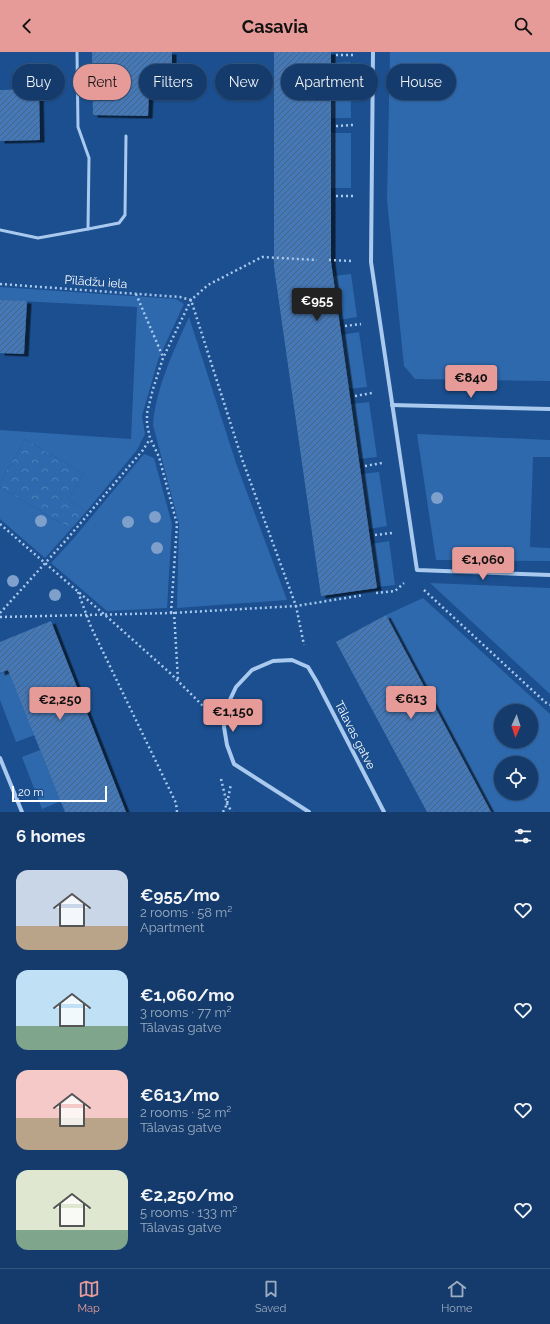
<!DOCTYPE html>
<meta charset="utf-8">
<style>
body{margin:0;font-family:Raleway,sans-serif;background:#1d4271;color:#f1f3f6;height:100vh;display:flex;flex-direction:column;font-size:15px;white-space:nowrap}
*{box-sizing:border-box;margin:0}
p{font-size:13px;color:#9dadc1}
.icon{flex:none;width:22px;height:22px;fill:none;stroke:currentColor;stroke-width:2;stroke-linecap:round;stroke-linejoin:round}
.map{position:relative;height:760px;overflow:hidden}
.sheet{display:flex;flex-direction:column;background:#143b6b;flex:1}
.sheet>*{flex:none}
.guide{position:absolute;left:12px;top:12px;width:526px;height:36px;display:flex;gap:8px}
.needle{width:26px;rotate:183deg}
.controls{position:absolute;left:494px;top:652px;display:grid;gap:8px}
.controls a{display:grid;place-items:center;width:44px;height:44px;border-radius:50%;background:#143b6b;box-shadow:0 1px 3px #0004,0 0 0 1px #33557e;font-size:20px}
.scale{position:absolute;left:12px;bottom:10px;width:95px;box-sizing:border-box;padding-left:4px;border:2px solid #fff;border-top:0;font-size:11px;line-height:14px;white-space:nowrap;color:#fff;-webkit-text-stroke:3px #1b4f8f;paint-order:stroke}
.price{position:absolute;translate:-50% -34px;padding:0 9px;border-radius:4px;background:#e69b98;color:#111;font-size:13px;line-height:26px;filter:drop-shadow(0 1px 2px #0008)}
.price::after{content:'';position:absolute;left:50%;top:24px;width:12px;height:9px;margin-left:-6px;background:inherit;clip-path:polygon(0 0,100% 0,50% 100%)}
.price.selected{background:#222;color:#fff}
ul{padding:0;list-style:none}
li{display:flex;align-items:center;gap:12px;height:100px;padding:0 16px}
li span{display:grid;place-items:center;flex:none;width:112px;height:80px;border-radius:12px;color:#555}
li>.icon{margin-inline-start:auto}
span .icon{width:48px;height:48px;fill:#fffc;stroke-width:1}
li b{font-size:17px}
h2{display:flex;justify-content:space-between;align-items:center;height:48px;padding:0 16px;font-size:17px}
.chip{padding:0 14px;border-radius:18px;background:#143b6b;box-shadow:0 1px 3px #0004,0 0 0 1px #33557e;font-size:14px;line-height:36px}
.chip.selected{background:#e69b98;color:#111}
header{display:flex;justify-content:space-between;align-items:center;height:52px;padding:0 16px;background:#e69b98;color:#111;font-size:18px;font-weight:700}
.menu{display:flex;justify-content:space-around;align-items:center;height:56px;border-top:1px solid #33557e;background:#143b6b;font-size:11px;color:#9dadc1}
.menu a{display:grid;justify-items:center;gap:2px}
.menu .selected{color:#e69b98}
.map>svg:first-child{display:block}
</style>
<header><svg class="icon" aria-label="back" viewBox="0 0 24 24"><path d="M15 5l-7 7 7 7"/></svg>Casavia<svg class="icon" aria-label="search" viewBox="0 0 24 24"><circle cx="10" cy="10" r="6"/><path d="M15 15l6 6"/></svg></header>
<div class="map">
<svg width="550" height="760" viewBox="0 0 550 760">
<defs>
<pattern id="park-crowns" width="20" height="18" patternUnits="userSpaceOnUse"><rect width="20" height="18" fill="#2e69ad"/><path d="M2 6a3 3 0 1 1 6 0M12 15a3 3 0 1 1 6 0" fill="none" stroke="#4d80b9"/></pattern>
<pattern id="building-hatch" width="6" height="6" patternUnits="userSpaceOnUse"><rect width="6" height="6" fill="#4478b7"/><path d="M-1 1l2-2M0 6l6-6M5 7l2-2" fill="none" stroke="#486282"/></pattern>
<filter id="shadow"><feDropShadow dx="4.5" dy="2.5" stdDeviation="0" flood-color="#0009"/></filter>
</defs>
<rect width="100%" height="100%" fill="#1b4f8f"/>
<g fill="#2e69ad" fill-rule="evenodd">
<polygon points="390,0 550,0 550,329 415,327 404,314 387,148"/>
<polygon points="350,10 351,66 331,66 331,11"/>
<rect x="331" y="81" width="20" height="55"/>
<polygon points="351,222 357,265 339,268 333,224"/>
<polygon points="0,235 176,247 184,252 158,308 142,364 145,382 137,398 86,460 68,447 84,422 25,387 0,431 0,378 131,387 137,255 0,248"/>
<path d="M189,265L236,411L287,548L177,556L179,472L153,373C156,335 174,298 189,265Z"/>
<polygon points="359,280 367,335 349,337 341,283"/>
<polygon points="369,350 377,405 359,407 351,352"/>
<polygon points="417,382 550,388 550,405 533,405 530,495 550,496 550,509 436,508"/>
<polygon points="144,402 154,406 172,472 167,556 107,559 51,511 73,487"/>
<polygon points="379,420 387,474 369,477 361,422"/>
<polygon points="0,435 71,477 45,506 0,467"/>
<polygon points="389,489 395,533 377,535 371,492"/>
<polygon points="430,531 550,536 550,642"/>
<path d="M423,546L550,662V760H491L386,563ZM501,659H531V689H501ZM501,711H531V741H501Z"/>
<polygon points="8,618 35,683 16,690 0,648 0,622"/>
<polygon points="40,698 61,749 42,757 22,705"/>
</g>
<polygon fill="url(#park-crowns)" points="25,387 84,422 68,447 86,460 71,477 0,435 0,431"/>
<g fill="url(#building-hatch)" filter="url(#shadow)">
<polygon points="92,0 172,0 172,42 149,41 148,64 93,63"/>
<polygon points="274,0 331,0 331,210 377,536 321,544 274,215"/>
<polygon points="39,37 40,88 0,89 0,38"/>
<polygon points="0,248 27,249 24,302 0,301"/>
<polygon points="386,563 491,760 427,760 390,691 336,590"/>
<polygon points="51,569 126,760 65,760 8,618 0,621 0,590"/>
</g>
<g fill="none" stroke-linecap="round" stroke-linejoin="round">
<g stroke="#a9c9ee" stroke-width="2.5" stroke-dasharray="2 3" stroke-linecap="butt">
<polyline points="336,3 353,3"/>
<polyline points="336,74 353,73"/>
<polyline points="336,144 353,144"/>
<polyline points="329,208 353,209"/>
<polyline points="0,232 180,245 191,248 242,407 296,554 304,593"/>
<polyline points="136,242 163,305"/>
<polyline points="345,274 361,272"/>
<polyline points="355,344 372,341"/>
<polyline points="365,414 382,411"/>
<polyline points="0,472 105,563 170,621 208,659"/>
<polyline points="375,483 392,481"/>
<polyline points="424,538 545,650 550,653"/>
<polyline points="78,540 91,575 176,751 177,760"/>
<polyline points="376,541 395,539 404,531"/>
<polyline points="174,560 178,628"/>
<polyline points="0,561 67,487 143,398 150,387"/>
<polyline points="171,561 177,472 159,405 150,386 147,372 147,361 153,337 163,306 191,248 208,233 262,205 317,208"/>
<polyline points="0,565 171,561 296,554 364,543"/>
<polyline points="221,727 227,752 232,760"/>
<polyline points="223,760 227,752 231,732"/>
</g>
<g stroke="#a9c9ee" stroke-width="3">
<polyline points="88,177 119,171 125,163 126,84"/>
<polyline points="0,178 38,186 88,177 89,106 78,75 77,0"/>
</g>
<g stroke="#a9c9ee" stroke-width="4">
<polyline points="373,0 371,210 417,518 550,523"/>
<polyline points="392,353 550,357"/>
<polyline points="0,706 22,760"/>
<polyline points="309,760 234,712 227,693 224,675 227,654 236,635 252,618 273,609 292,608 308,615 317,630 384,760"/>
</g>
</g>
<g fill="#7ea0ca">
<circle cx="437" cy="446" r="6"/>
<circle cx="155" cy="465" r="6"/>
<circle cx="41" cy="469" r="6"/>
<circle cx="128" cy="470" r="6"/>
<circle cx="157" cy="496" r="6"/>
<circle cx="13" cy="529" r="6"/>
<circle cx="55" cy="543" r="6"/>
</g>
<g text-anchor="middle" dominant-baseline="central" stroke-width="3" stroke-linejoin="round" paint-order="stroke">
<g font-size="12" fill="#fff" stroke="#1b4f8f">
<text transform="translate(96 230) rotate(4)">Pīlādžu iela</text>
<text transform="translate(355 683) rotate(63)">Tālavas gatve</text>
</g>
</g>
</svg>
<div class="controls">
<a><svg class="needle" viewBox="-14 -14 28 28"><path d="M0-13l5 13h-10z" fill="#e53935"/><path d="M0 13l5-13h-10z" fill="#9dadc1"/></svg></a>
<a><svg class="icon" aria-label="locate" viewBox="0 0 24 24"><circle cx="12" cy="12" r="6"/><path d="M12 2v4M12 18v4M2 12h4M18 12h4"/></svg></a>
</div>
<div class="scale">20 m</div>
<b class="price selected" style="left:317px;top:270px">€955</b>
<b class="price" style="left:471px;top:347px">€840</b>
<b class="price" style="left:483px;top:529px">€1,060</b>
<b class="price" style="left:411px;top:668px">€613</b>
<b class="price" style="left:60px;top:669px">€2,250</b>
<b class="price" style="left:233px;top:681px">€1,150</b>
<div class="guide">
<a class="chip">Buy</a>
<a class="chip selected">Rent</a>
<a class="chip">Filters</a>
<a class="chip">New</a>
<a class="chip">Apartment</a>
<a class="chip">House</a>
</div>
</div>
<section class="sheet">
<h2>6 homes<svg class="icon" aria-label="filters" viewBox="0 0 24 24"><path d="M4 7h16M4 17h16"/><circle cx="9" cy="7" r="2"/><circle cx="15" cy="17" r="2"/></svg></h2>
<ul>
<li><span style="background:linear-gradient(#c9d6e8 70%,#b9a48a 0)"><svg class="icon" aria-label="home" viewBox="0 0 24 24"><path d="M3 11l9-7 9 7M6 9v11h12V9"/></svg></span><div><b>€955/mo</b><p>2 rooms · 58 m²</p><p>Apartment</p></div><svg class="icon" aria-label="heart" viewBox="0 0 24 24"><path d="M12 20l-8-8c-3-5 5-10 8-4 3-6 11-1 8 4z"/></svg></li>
<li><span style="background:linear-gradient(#bfe0f5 70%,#7fa58c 0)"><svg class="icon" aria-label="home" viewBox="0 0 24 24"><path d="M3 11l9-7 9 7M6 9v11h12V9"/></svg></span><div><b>€1,060/mo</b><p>3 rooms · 77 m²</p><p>Tālavas gatve</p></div><svg class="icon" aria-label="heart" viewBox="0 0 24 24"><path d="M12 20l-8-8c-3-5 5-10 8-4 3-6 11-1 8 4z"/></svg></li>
<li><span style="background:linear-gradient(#f6c9c9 60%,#b9a48a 0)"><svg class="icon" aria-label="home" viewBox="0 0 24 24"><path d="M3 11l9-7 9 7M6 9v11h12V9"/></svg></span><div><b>€613/mo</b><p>2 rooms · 52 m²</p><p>Tālavas gatve</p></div><svg class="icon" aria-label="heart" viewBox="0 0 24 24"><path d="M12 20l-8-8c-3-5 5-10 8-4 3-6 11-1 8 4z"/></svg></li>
<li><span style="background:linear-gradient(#dfe7d0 75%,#7fa58c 0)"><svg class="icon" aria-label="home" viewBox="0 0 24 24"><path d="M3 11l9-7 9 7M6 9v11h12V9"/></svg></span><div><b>€2,250/mo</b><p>5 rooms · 133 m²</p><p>Tālavas gatve</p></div><svg class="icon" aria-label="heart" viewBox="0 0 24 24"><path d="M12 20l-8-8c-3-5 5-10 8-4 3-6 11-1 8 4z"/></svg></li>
</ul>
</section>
<nav class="menu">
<a class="selected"><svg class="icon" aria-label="map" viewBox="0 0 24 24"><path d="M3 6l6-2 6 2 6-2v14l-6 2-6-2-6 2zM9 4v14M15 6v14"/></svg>Map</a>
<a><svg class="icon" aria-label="saved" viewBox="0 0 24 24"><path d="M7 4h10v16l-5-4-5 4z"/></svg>Saved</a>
<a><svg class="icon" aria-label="home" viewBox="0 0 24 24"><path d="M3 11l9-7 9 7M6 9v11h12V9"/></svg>Home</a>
</nav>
